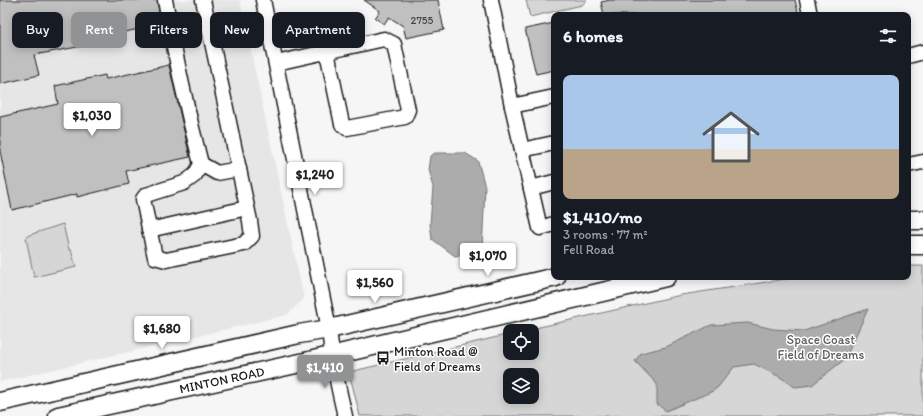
<!DOCTYPE html>
<meta charset="utf-8">
<style>
body{margin:0;font-family:Itim,sans-serif;background:#242831;color:#f1f3f6;height:100vh;display:flex;flex-direction:column;font-size:15px;white-space:nowrap}
*{box-sizing:border-box;margin:0}
p{font-size:13px;color:#9ea1a6}
.icon{flex:none;width:22px;height:22px;fill:none;stroke:currentColor;stroke-width:2;stroke-linecap:round;stroke-linejoin:round}
.map{position:relative;flex:1;overflow:hidden}
.details{position:absolute;left:551px;top:12px;width:360px;height:268px;display:flex;flex-direction:column;background:#171b24;border-radius:8px;box-shadow:0 2px 10px #0003}
.details>*{flex:none}
.banner{position:absolute;left:12px;top:12px;width:380px;height:36px;display:flex;gap:8px}
.buttons{position:absolute;left:503px;top:324px;display:grid;gap:8px}
.buttons a{display:grid;place-items:center;width:36px;height:36px;border-radius:8px;background:#171b24;box-shadow:0 2px 10px #0003;font-size:20px}
.price{position:absolute;translate:-50% -34px;padding:0 9px;border-radius:4px;background:#fff;color:#222;font-size:13px;line-height:26px;filter:drop-shadow(0 1px 2px #0008)}
.price::after{content:'';position:absolute;left:50%;top:24px;width:12px;height:9px;margin-left:-6px;background:inherit;clip-path:polygon(0 0,100% 0,50% 100%)}
.price.selected{background:#919294;color:#fff}
ul{padding:0;list-style:none}
li{display:grid;align-content:center;gap:8px;height:212px;padding:0 12px}
li+li{border-top:1px solid #363941}
li span{display:grid;place-items:center;height:124px;border-radius:8px;color:#555}
li>.icon{margin-inline-start:auto}
span .icon{width:72px;height:72px;fill:#fffc;stroke-width:1}
li b{font-size:17px}
h2{display:flex;justify-content:space-between;align-items:center;height:48px;padding:0 12px;font-size:17px}
.pill{padding:0 14px;border-radius:8px;background:#171b24;box-shadow:0 2px 10px #0003;font-size:14px;line-height:36px}
.pill.selected{background:#919294;color:#fff}
.map>svg:first-child{display:block}
</style>
<div class="map">
<svg width="923" height="416" viewBox="0 0 923 416">
<rect width="100%" height="100%" fill="#f6f6f6"/>
<filter id="ink" filterUnits="userSpaceOnUse"><feTurbulence type="fractalNoise" baseFrequency=".025" numOctaves="2"/><feDisplacementMap in="SourceGraphic" scale="8" xChannelSelector="R" yChannelSelector="G"/><feConvolveMatrix kernelMatrix="1 2 1 2 8 2 1 2 1" color-interpolation-filters="sRGB"/></filter>
<g filter="url(#ink)">
<polygon fill="#e6e6e6" points="0,0 240,0 304,299 287,315 0,382"/>
<g fill="#d6d6d6" stroke="#797979" fill-rule="evenodd">
<polygon points="526,0 587,0 582,5 530,17"/>
<polygon points="63,224 69,250 71,250 76,267 34,277 26,238 29,235"/>
<path d="M908,266H923V416H360L349,372L510,334V353H532V331H522L681,295L799,277H908ZM510,375H532V397H510Z"/>
</g>
<g fill="#acacac" stroke="#727272">
<polygon points="435,153 465,153 478,161 485,187 482,252 455,256 432,239 430,224 433,187 428,170 430,156"/>
<polygon points="868,309 845,359 812,385 795,387 780,377 754,364 734,367 718,387 713,391 666,411 657,404 657,384 635,361 641,353 666,347 711,325 748,323 773,329 804,331"/>
</g>
<g fill="#c0c0c0" stroke="#1c1c1c">
<polygon points="0,0 157,0 161,24 98,38 99,43 34,55 39,75 0,84"/>
<polygon points="364,0 438,0 444,30 406,38 403,26 389,17 384,24 375,18 380,11"/>
<polygon points="610,0 795,0 798,12 790,15 604,15 601,2"/>
<polygon points="554,23 554,70 536,74 525,29"/>
<polygon points="169,65 190,157 126,171 129,184 77,197 77,194 12,210 0,151 0,117 58,104 55,86 105,75 106,79"/>
</g>
<g fill="none" stroke-linecap="round" stroke-linejoin="round">
<g stroke="#1c1c1c" stroke-width="17">
<g id="minor">
<path d="M165,0C175,55 187,110 201,164L195,175L184,183L146,195L143,199L155,257L166,260L244,244L252,236L250,221L203,0"/>
<path d="M263,0L329,329C332,359 338,387 345,416"/>
<polyline points="491,0 512,106 540,228 554,224"/>
<polyline points="807,0 810,15"/>
<polyline points="908,56 923,52"/>
<polyline points="276,63 384,39 394,44 408,110 405,117 347,128 342,124 327,52"/>
<polyline points="512,106 554,97"/>
<polyline points="522,150 554,143"/>
<polyline points="201,164 217,173 239,169"/>
<polyline points="908,165 923,162"/>
<polyline points="531,188 554,182"/>
<polyline points="149,230 247,208"/>
</g>
</g>
<g stroke="#1c1c1c" stroke-width="21">
<g id="major">
<polyline points="908,220 923,220"/>
<polyline points="908,245 923,245"/>
<polyline points="0,402 299,334 329,329 556,277"/>
<polyline points="58,416 305,362 666,277"/>
</g>
</g>
<use href="#minor" stroke="#fff" stroke-width="14"/>
<use href="#major" stroke="#fff" stroke-width="18"/>
</g>
</g>
<defs>
<g id="bus-bare" transform="scale(1.08)"><path d="M-5-6H5V4H4V6H2V4H-2V6H-4V4H-5ZM-3.5-4V0h7V-4ZM-3.5 1.2v1.5H-2V1.2ZM2 1.2v1.5H3.5V1.2Z" fill="#1c1c1c" stroke="#fff" stroke-width="2.5" paint-order="stroke"/></g>
</defs>
<g fill-rule="evenodd">
<use href="#bus-bare" x="383" y="358"/>
</g>
<g text-anchor="middle" dominant-baseline="central" stroke-width="3" stroke-linejoin="round" paint-order="stroke">
<g font-size="11" fill="#454545">
<text x="422" y="20">2755</text>
</g>
<g font-size="13" fill="#5d5d5d" stroke="#fff">
<text x="821" y="339">Space Coast<tspan x="821" dy="15">Field of Dreams</tspan></text>
</g>
<g font-size="13" fill="#1c1c1c" stroke="#fff" text-anchor="start">
<text x="394" y="351">Minton Road @<tspan x="394" dy="15">Field of Dreams</tspan></text>
</g>
<g font-size="13" fill="#1c1c1c" stroke="#fff">
<text transform="translate(222 380) rotate(-12)">MINTON ROAD</text>
</g>
</g>
</svg>
<div class="buttons">
<a><svg class="icon" aria-label="locate" viewBox="0 0 24 24"><circle cx="12" cy="12" r="6"/><path d="M12 2v4M12 18v4M2 12h4M18 12h4"/></svg></a>
<a><svg class="icon" aria-label="layers" viewBox="0 0 24 24"><path d="M12 4l9 5-9 5-9-5zM3 14l9 5 9-5"/></svg></a>
</div>
<b class="price" style="left:92px;top:137px">$1,030</b>
<b class="price" style="left:315px;top:196px">$1,240</b>
<b class="price" style="left:488px;top:277px">$1,070</b>
<b class="price" style="left:375px;top:304px">$1,560</b>
<b class="price" style="left:162px;top:350px">$1,680</b>
<b class="price selected" style="left:325px;top:389px">$1,410</b>
<div class="banner">
<a class="pill">Buy</a>
<a class="pill selected">Rent</a>
<a class="pill">Filters</a>
<a class="pill">New</a>
<a class="pill">Apartment</a>
</div>
<section class="details">
<h2>6 homes<svg class="icon" aria-label="filters" viewBox="0 0 24 24"><path d="M4 7h16M4 17h16"/><circle cx="9" cy="7" r="2"/><circle cx="15" cy="17" r="2"/></svg></h2>
<ul>
<li><span style="background:linear-gradient(#a9c7e8 60%,#b9a48a 0)"><svg class="icon" aria-label="home" viewBox="0 0 24 24"><path d="M3 11l9-7 9 7M6 9v11h12V9"/></svg></span><div><b>$1,410/mo</b><p>3 rooms · 77 m²</p><p>Fell Road</p></div></li>
</ul>
</section>
</div>
